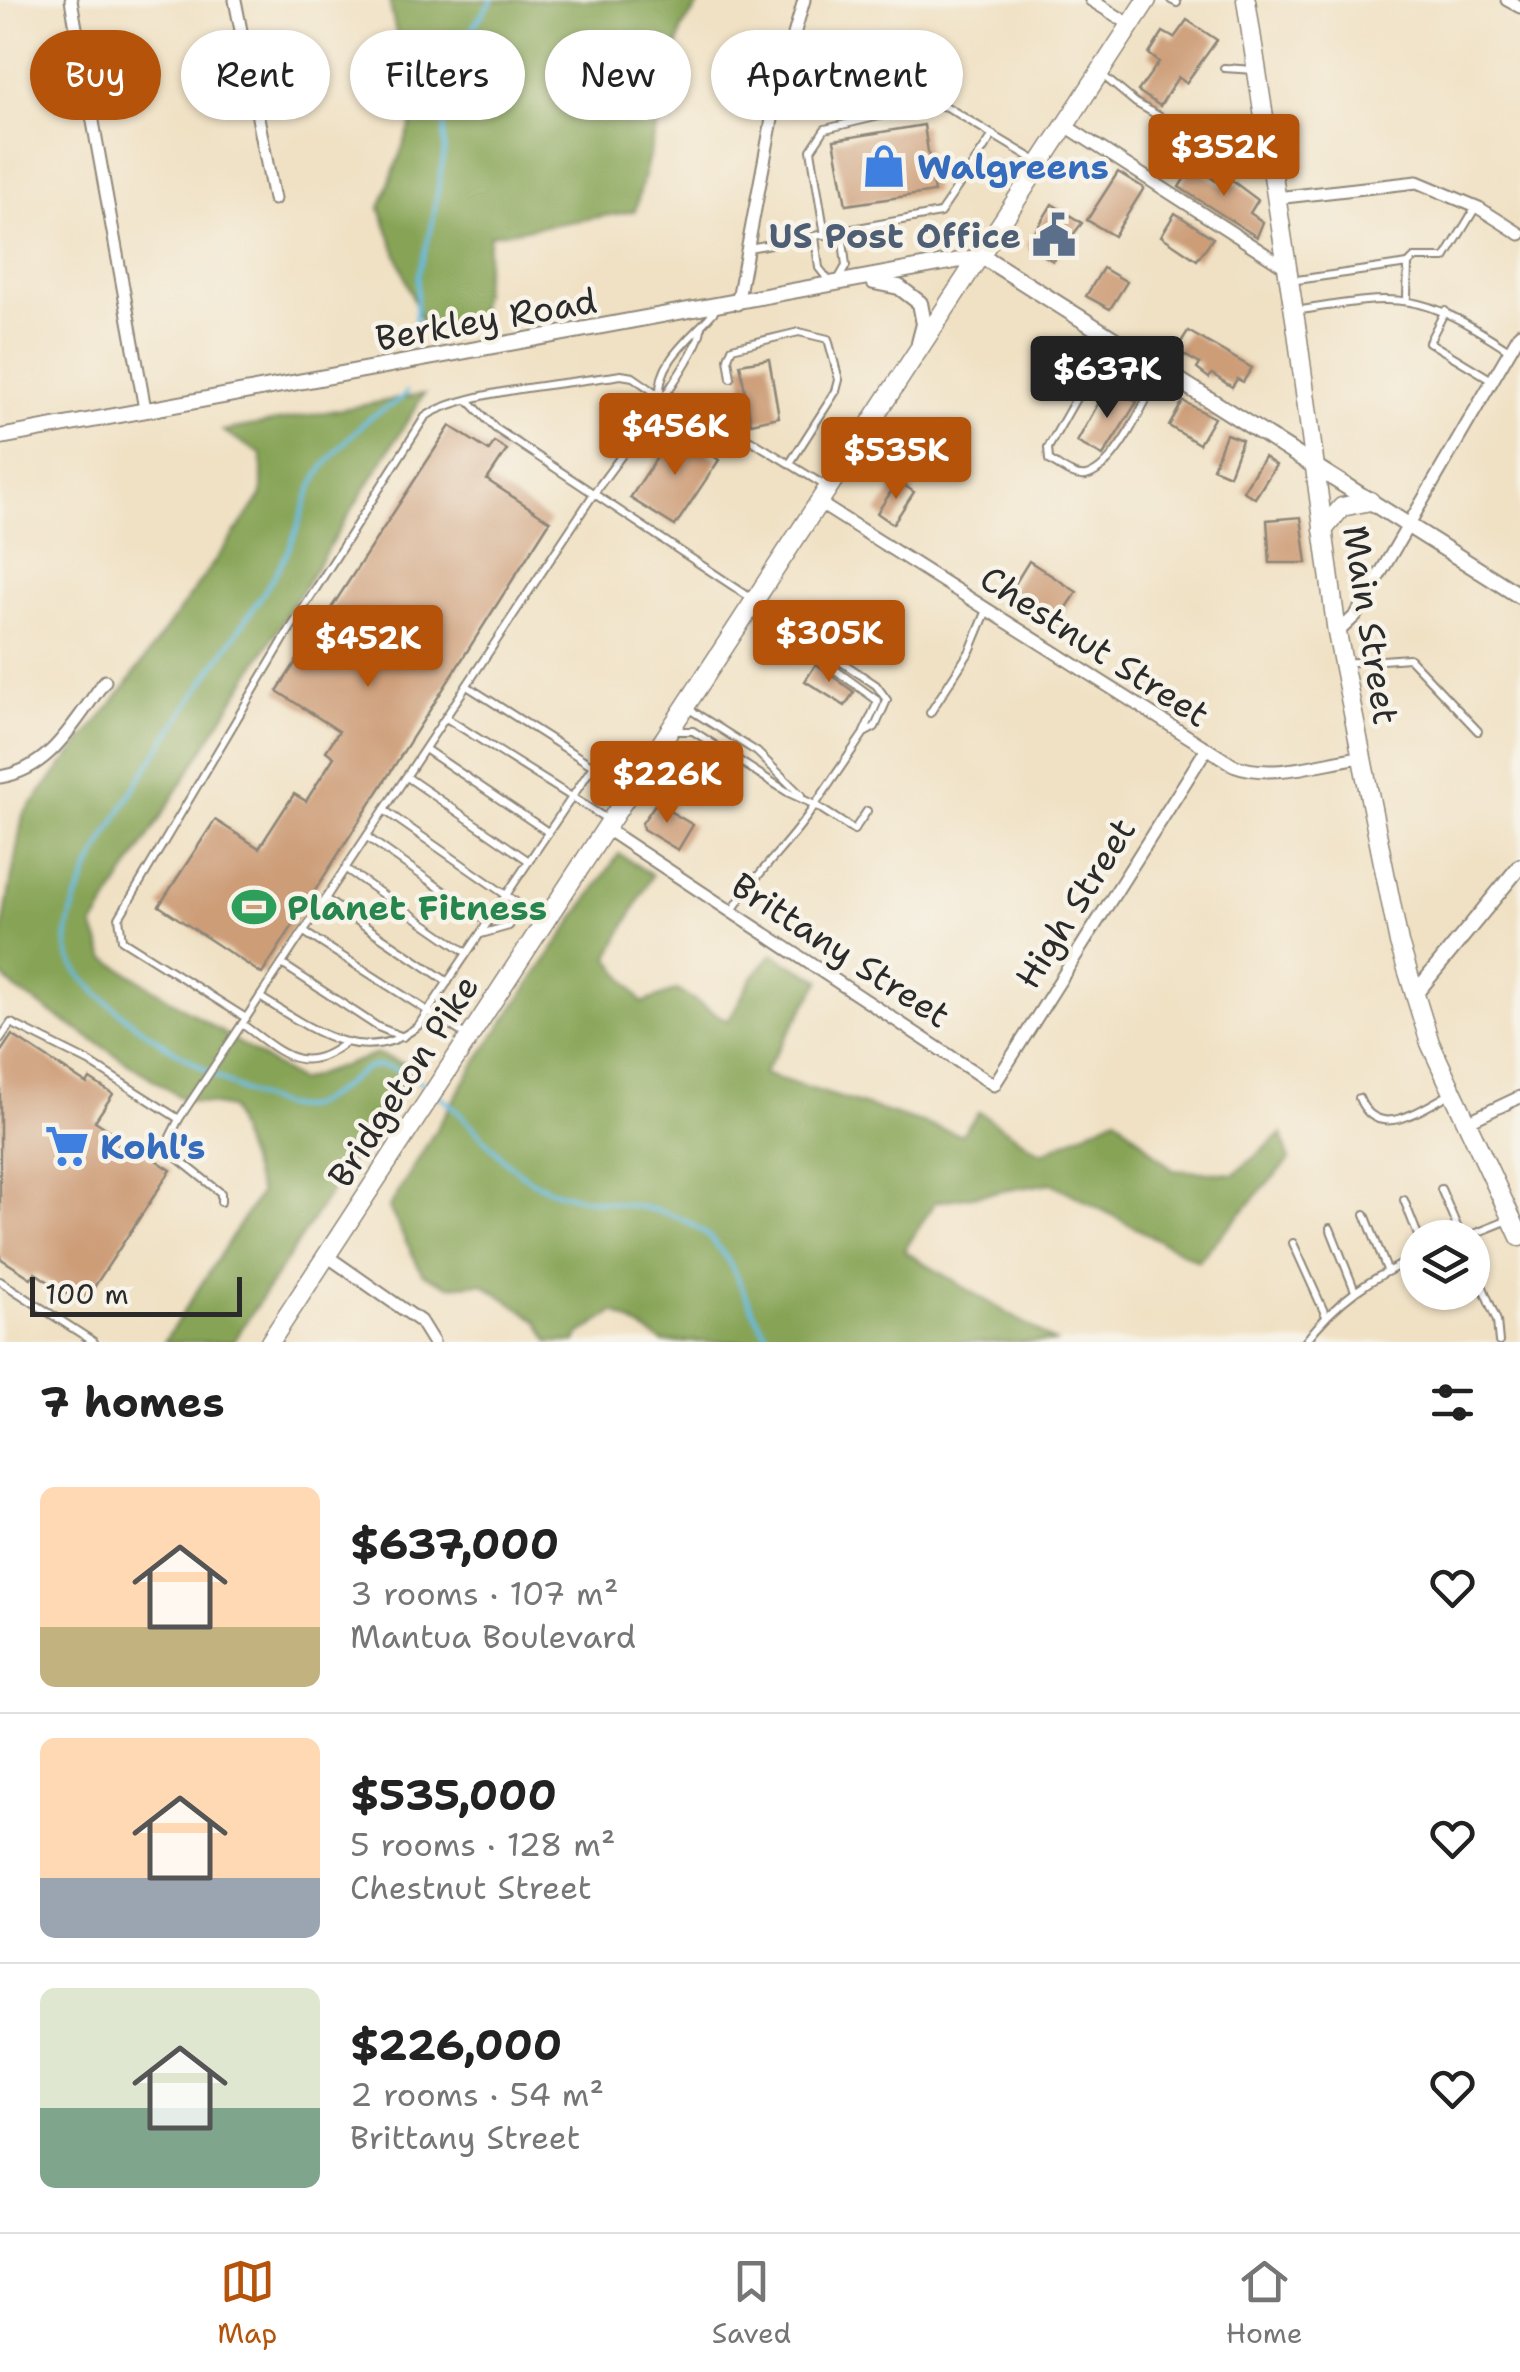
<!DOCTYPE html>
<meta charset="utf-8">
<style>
body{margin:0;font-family:"Shantell Sans",sans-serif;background:#f2f2f2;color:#222;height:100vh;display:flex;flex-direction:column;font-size:38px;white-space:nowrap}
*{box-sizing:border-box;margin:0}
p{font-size:32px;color:#767676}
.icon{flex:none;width:55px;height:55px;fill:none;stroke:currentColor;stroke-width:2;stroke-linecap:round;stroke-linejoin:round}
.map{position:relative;height:1342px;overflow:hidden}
.sheet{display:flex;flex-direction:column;background:#fff;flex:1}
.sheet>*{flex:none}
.hud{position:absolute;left:30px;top:30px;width:1000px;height:90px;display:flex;gap:20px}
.fabs{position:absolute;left:1400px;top:1220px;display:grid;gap:20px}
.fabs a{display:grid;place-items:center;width:90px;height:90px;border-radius:50%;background:#fff;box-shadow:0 2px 8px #0004;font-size:50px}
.scale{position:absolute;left:30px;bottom:25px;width:212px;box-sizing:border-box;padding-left:10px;border:5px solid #2b2b2b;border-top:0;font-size:28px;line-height:35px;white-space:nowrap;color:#2b2b2b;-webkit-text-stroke:8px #f7f3e8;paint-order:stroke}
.price{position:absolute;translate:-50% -85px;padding:0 22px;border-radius:10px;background:#b45309;color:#fff;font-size:32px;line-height:65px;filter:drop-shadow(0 2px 5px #0008)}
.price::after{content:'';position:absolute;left:50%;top:60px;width:30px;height:22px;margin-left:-15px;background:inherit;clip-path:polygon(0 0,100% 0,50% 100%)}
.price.active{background:#222;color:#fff}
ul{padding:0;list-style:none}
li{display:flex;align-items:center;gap:30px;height:250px;padding:0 40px}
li+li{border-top:2px solid #e0e0e0}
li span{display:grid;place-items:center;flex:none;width:280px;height:200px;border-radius:15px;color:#555}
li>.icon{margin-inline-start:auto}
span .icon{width:120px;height:120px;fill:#fffc;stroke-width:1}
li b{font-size:42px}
h2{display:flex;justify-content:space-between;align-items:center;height:120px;padding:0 40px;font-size:42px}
.pill{padding:0 35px;border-radius:45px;background:#fff;box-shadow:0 2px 8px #0004;font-size:35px;line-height:90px}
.pill.active{background:#b45309;color:#fff}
.tab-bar{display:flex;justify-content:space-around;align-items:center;height:140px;border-top:2px solid #e0e0e0;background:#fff;font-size:28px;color:#767676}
.tab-bar a{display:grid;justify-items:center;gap:5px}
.tab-bar .active{color:#b45309}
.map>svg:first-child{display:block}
</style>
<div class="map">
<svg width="1520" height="1342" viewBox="0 0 1520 1342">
<rect width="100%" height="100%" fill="#f7f3e8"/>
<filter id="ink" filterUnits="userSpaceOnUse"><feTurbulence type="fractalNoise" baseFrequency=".01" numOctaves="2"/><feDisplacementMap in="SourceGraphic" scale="20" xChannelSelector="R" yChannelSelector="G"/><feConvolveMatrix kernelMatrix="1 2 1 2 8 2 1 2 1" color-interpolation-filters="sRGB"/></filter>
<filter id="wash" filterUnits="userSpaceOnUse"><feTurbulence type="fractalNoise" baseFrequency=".0048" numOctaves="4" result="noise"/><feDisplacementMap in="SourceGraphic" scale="40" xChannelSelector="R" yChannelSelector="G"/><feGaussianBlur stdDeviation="2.25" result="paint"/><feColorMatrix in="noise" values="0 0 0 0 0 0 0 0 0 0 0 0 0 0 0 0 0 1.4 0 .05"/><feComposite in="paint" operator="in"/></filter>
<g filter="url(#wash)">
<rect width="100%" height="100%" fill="#f0e1c4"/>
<g fill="#87a457" stroke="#596841" stroke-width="2.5">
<polygon points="389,0 702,0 682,28 635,211 490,235 478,319 424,329 380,208 414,117"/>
<polygon points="424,394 93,926 105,958 299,1081 377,1054 412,1066 233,1342 164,1342 260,1193 230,1108 183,1099 15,989 0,974 0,944 23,815 122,691 262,495 262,455 223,431"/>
<polygon points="619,854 652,875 609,957 642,1003 677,990 728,1021 753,976 772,954 821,980 763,1074 961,1135 979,1112 1042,1153 1116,1117 1173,1170 1234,1174 1282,1134 1289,1160 1198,1261 1051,1183 935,1202 904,1251 1055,1342 663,1342 615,1312 579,1335 576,1342 549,1342 538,1321 482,1283 449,1286 422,1273 389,1208 475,1064"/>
</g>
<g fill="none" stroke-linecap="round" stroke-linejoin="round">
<g stroke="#65bde2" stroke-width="4">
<polyline points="414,345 418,275 432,226 444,153 444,91 454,54 492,0"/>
<path d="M407,392C397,405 382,409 370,418C355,430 335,452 324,467C303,495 301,528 285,557C245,633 52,877 68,951C74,982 137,1027 164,1044C198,1065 267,1113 307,1107C367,1083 358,1039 429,1088"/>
<path d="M437,1094C473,1119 495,1160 534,1182C586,1212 661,1193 709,1237C738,1264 747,1310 772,1342"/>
</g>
</g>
<g id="blocks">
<g fill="#cd9d78">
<polygon points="1187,20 1217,40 1186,83 1178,77 1160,106 1138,91 1159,62 1149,54 1163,32 1174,38"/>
<polygon points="924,125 934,192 846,205 834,140"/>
<polygon points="1193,165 1223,186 1227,177 1258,200 1250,213 1263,222 1257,237 1179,187"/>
<polygon points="1118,172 1144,188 1114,236 1087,220"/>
<polygon points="1052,204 1082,223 1053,261 1027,245"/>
<polygon points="1175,213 1213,238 1197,260 1161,236"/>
<polygon points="1103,268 1127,282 1110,309 1086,296"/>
<polygon points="1188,331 1252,368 1243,382 1237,379 1232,387 1212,374 1209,378 1197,369 1200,364 1176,350"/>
<polygon points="769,359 779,417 751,423 740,364"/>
<polygon points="1108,386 1137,402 1103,456 1077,442"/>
<polygon points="1183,401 1214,418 1199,444 1169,426"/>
<polygon points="450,426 489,451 494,442 507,450 487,480 550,521 262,974 159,906 215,820 259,848 294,794 306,801 334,757 326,751 339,731 277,691"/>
<polygon points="675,430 719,460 675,526 630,498"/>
<polygon points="1226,434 1242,440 1229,475 1213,468"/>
<polygon points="1264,457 1276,465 1255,498 1243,491"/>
<polygon points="898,481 914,492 893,524 877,513"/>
<polygon points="1301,517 1307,563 1270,563 1267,520"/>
<polygon points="1029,561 1077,592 1053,629 1007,597"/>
<polygon points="816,664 854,692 845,706 805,681"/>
<polygon points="656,803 693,825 678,850 643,829 642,823"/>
<polygon points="12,1035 87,1084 90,1079 113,1094 95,1121 171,1170 83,1304 35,1273 31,1278 0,1258 0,1053"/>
</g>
</g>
</g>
<g filter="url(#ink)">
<use href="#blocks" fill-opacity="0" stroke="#8e8678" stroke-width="2.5"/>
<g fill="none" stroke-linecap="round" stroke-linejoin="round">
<g stroke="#8e8678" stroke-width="10">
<g id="service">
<polyline points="1171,0 1177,3"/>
<polyline points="1224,68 1255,70"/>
<polyline points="1101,74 1136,103 1171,123"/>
<polyline points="825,235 811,150 825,129 930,104 947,107 993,135"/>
<polyline points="815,237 819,268 830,282"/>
<polyline points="749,248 940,213 993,135 1040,163"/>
<polyline points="1408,264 1414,258 1445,258 1476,207"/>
<polyline points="838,280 846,266 842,232"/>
<polyline points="1290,281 1408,264 1407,297"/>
<path d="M1295,311C1401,294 1418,290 1509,350"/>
<polyline points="1445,311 1429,342 1492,380"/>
<path d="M1109,340L1048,448L1049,460C1060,466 1073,478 1086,476C1116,469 1147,398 1160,371"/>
<polyline points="731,378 728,358 732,348 799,332 828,339 839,380 836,391 790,463"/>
<path d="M660,395C658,358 696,335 717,308"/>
<polyline points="735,398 739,433"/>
<polyline points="468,400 495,428 754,600"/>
<polyline points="813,643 876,685 887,700 875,727 864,733 815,805 854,830 867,811"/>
<polyline points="808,650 878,701 864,732"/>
<polyline points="1343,663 1409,658 1478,731"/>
<polyline points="689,709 757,752 801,795"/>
<polyline points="930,713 970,651 987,610"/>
<polyline points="446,718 610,821"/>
<path d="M671,731H693L789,793L815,805C790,844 757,871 732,911"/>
<polyline points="425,749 548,832"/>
<polyline points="407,777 529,861"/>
<polyline points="384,810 516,902 518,912 509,926 481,934"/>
<polyline points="367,837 488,922"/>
<polyline points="346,869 467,953"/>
<polyline points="325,899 448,982"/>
<polyline points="304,932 467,1036"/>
<polyline points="282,964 378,1027 403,1037"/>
<path d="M260,997C308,1027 363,1070 418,1026L593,766L467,686"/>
<path d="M246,1018L122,940L119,918L287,634L425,417C460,391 573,383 621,375L633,377L706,428L739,433L824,485"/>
<path d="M242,1024C281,1052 302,1078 346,1042"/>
<polyline points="0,1039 11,1023 89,1062 179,1119 170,1137 171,1153 221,1193 221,1202"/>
<path d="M1359,1098C1378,1143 1420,1109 1452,1093"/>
<path d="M179,1119C317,910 457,701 595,492C617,460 699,357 701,329"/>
<polyline points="1441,1189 1462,1238"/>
<polyline points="1404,1200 1419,1238"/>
<polyline points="1365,1214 1387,1270"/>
<polyline points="1330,1228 1355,1291"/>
<polyline points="1464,1238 1511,1219"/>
<polyline points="1293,1243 1326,1316"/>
<polyline points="1472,1261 1497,1321 1499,1342"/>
<polyline points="0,1281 94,1342"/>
<path d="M1305,1342C1336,1301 1371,1277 1418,1257"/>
</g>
</g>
<g stroke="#8e8678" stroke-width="15">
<g id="minor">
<polyline points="71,0 145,409"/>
<polyline points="235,0 274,199"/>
<polyline points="1091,0 1131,25"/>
<polyline points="1507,0 1520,7"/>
<polyline points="1066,126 1287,268"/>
<polyline points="1276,198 1417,182 1479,208 1520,234"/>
<polyline points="737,304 777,93 804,0"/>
<path d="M819,503L1233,765C1273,780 1319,763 1360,757"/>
<polyline points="1337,633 1356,615 1520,333"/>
<path d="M0,777C52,769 75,720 105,681"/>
<polyline points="606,829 994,1085 1205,751"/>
<polyline points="1467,1122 1520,1097"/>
<polyline points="327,1256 420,1321 433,1342"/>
</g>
</g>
<g stroke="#8e8678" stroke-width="18">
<g id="tertiary">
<polyline points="874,282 899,287 920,303 924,324 919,343"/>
<polyline points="0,437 982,256"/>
<polyline points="1414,995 1520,866"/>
</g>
</g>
<g stroke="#8e8678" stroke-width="19">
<polyline id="secondary" points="982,256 1520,596"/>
</g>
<g stroke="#8e8678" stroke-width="21">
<g id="primary">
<polyline points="1246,0 1297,332 1337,633 1399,943 1430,1043 1520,1237"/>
<polyline points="1323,530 1342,507 1370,501"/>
<polyline points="270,1342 1147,0"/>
</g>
</g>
<use href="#service" stroke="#fff" stroke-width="6"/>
<use href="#minor" stroke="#fff" stroke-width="11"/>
<use href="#tertiary" stroke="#fff" stroke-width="14"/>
<use href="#secondary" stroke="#fff" stroke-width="15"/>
<use href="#primary" stroke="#fff" stroke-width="18"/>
</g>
</g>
<defs>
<g id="shop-bare" transform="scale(3.45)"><path d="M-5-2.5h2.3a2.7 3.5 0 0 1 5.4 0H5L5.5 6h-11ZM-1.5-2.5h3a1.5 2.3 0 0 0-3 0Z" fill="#3f7fe0" stroke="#f7f3e8" stroke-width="2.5" paint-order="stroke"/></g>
<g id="civic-bare" transform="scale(3.45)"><path d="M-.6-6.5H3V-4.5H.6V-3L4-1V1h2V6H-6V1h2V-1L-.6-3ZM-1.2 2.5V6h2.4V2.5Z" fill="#5c6f8a" stroke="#f7f3e8" stroke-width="2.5" paint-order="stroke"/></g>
<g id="stadium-bare" transform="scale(3.45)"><path d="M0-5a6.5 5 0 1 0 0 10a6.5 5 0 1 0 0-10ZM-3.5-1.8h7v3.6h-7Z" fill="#2e9e5b" stroke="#f7f3e8" stroke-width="2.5" paint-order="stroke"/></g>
<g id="supermarket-bare" transform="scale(3.45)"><path d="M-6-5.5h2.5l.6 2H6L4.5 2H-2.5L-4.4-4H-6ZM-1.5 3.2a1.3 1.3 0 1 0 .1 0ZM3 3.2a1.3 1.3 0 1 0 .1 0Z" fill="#3f7fe0" stroke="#f7f3e8" stroke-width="2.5" paint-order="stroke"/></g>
</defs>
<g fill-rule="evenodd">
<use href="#shop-bare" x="884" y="166"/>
<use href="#civic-bare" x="1054" y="235"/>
<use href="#stadium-bare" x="254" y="907"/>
<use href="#supermarket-bare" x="67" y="1146"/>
</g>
<g text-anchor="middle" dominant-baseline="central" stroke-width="9" stroke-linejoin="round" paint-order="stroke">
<g font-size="35" font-weight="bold" fill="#366cbe" stroke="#f7f3e8" text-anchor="start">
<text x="917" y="166">Walgreens</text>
<text x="100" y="1146">Kohl's</text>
</g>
<g font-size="35" font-weight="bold" fill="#4e5e75" stroke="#f7f3e8" text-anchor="end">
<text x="1021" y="235">US Post Office</text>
</g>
<g font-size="35" fill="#2b2b2b" stroke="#f7f3e8">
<text transform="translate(486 319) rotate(-10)">Berkley Road</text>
<text transform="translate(1371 625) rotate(81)">Main Street</text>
<text transform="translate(1095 646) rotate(33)">Chestnut Street</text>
<text transform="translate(1075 903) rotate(-58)">High Street</text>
<text transform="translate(841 950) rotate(33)">Brittany Street</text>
<text transform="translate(403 1081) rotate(-57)">Bridgeton Pike</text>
</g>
<g font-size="35" font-weight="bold" fill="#27864d" stroke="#f7f3e8" text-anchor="start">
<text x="287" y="907">Planet Fitness</text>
</g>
</g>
</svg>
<div class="fabs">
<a><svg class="icon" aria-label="layers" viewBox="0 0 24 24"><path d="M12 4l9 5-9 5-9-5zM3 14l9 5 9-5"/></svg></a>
</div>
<div class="scale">100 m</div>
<b class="price" style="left:1224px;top:199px">$352K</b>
<b class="price active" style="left:1107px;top:421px">$637K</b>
<b class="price" style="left:675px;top:478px">$456K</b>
<b class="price" style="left:896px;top:502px">$535K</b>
<b class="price" style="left:829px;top:685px">$305K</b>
<b class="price" style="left:368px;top:690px">$452K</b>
<b class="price" style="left:667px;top:826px">$226K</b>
<div class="hud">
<a class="pill active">Buy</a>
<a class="pill">Rent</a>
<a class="pill">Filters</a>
<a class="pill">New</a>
<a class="pill">Apartment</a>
</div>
</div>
<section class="sheet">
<h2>7 homes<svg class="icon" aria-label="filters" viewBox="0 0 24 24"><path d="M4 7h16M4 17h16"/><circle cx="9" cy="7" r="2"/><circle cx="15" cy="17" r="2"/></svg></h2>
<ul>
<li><span style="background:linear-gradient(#ffd9b3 70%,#c2b280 0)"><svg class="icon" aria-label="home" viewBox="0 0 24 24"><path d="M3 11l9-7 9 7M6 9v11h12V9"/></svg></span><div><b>$637,000</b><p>3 rooms · 107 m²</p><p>Mantua Boulevard</p></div><svg class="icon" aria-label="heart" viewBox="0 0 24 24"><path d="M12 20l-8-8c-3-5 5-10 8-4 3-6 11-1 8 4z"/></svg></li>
<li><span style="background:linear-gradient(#ffd9b3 70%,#9aa5b1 0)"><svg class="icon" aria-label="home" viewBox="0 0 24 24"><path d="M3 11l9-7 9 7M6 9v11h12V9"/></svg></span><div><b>$535,000</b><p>5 rooms · 128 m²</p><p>Chestnut Street</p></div><svg class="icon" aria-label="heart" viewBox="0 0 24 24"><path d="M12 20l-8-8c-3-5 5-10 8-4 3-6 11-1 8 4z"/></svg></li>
<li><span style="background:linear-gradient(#dfe7d0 60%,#7fa58c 0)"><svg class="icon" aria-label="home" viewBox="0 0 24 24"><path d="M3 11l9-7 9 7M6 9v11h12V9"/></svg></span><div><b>$226,000</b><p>2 rooms · 54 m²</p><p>Brittany Street</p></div><svg class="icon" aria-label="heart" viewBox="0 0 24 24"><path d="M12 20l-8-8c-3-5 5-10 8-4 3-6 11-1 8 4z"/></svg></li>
</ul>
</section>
<nav class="tab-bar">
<a class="active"><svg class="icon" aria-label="map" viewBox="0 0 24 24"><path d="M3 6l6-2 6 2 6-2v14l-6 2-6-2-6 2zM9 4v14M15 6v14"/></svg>Map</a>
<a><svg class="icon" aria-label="saved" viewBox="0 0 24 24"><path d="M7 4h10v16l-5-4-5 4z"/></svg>Saved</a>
<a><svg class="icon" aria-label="home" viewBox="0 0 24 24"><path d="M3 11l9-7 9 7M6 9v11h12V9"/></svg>Home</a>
</nav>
